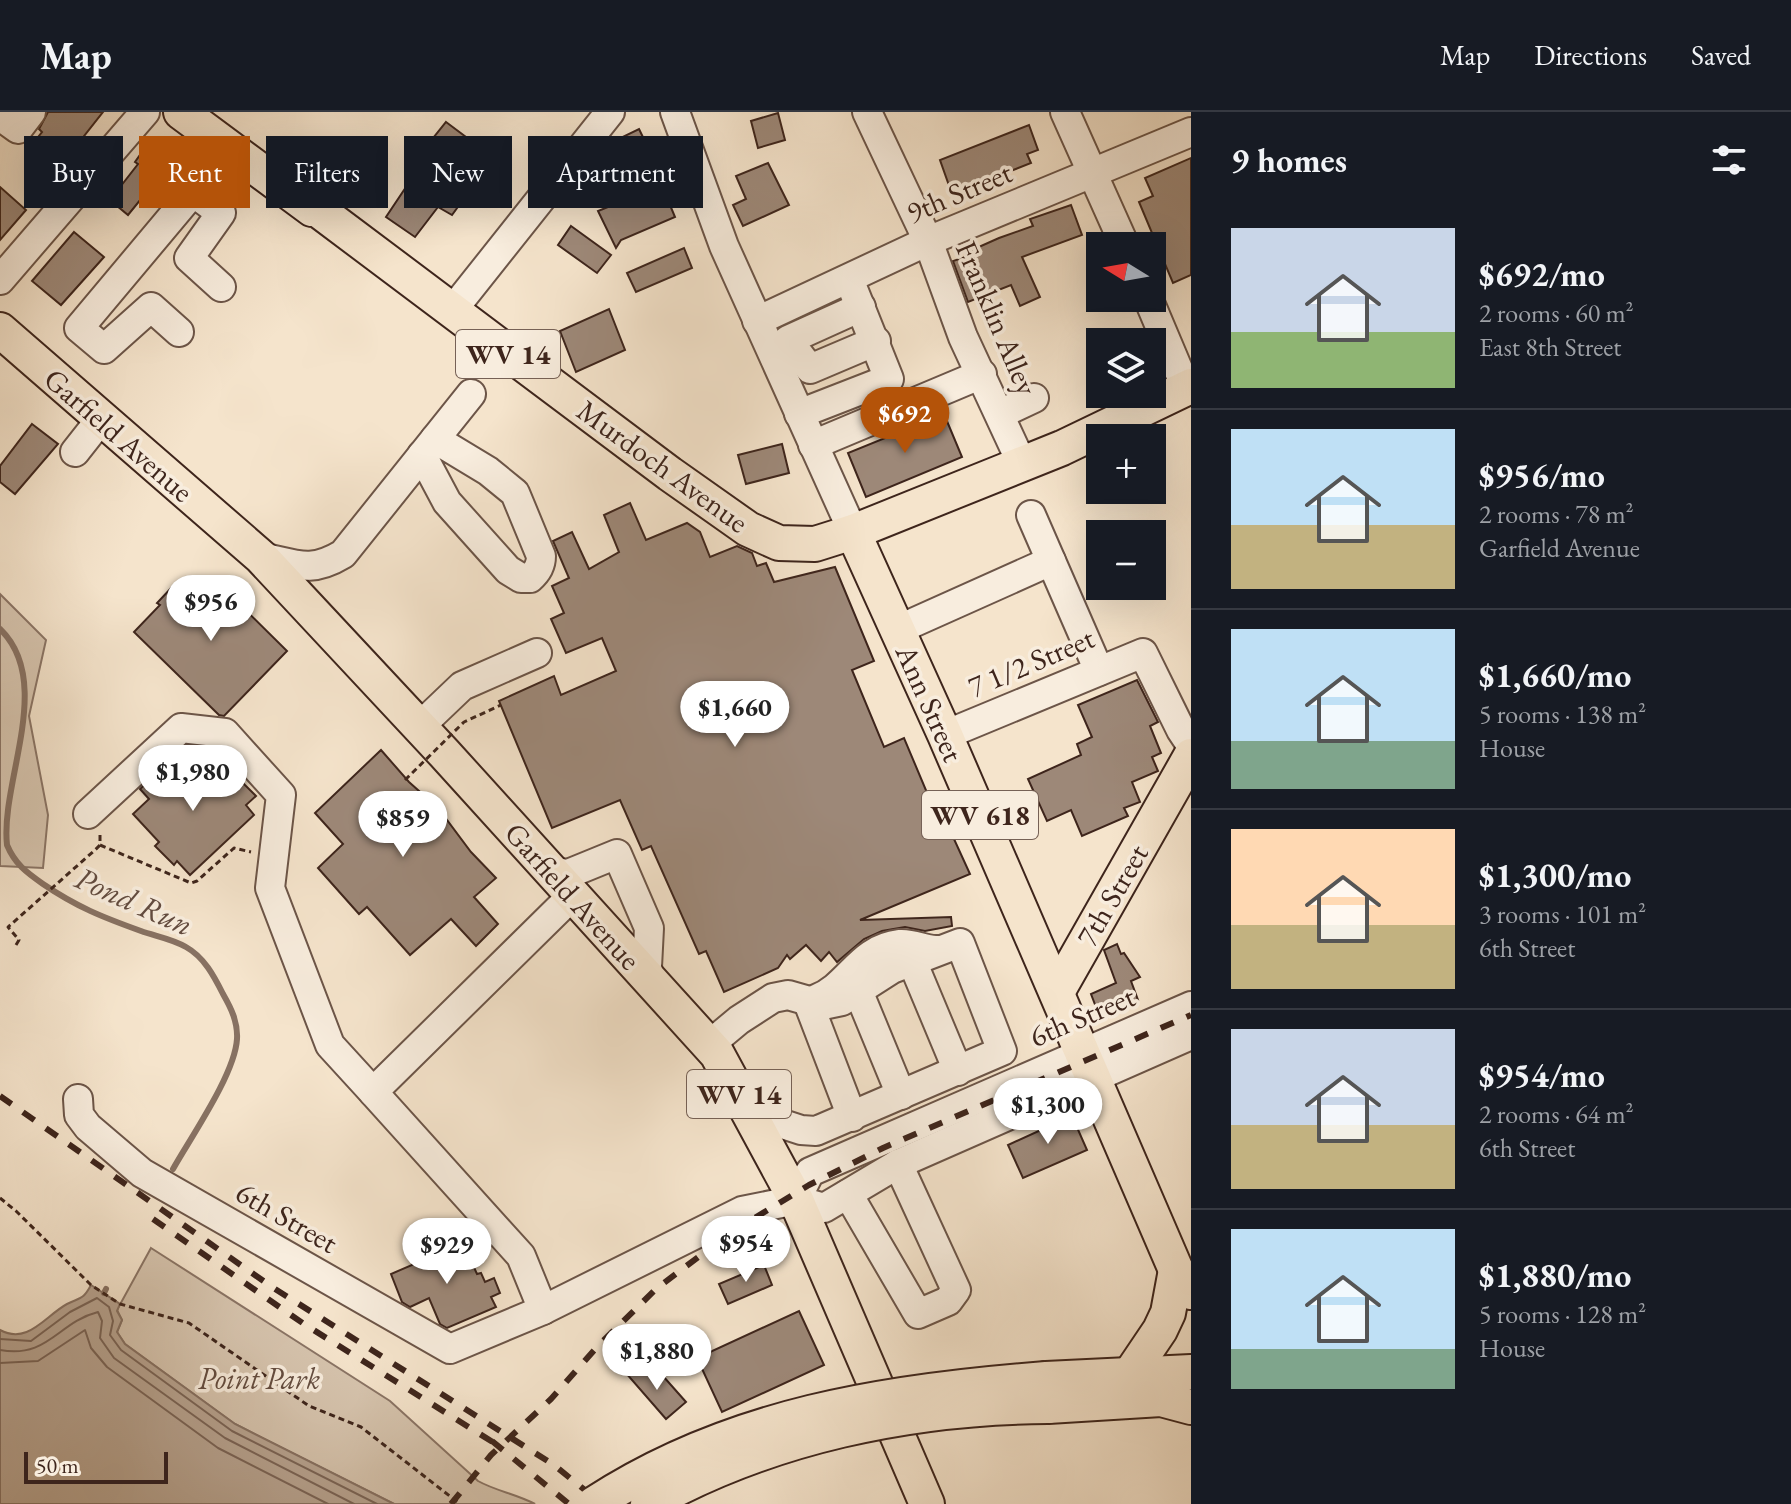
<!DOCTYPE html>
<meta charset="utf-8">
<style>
body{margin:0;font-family:"EB Garamond",serif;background:#20242c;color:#f1f3f6;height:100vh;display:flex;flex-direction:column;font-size:30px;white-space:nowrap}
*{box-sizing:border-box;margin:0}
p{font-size:26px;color:#9ea1a6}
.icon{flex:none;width:44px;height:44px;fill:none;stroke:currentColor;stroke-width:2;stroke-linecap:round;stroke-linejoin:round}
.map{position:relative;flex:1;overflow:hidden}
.details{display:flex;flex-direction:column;background:#171b24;width:600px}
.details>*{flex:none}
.guide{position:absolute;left:24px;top:24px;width:760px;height:72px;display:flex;gap:16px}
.needle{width:52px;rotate:281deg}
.fabs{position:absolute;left:1086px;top:120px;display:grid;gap:16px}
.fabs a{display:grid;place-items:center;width:80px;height:80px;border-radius:0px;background:#171b24;box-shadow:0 8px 32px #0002;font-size:40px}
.scale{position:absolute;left:24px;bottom:20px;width:144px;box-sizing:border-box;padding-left:8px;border:4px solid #3e251c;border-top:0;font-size:22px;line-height:28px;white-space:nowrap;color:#3e251c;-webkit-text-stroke:6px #f8edde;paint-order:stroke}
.price{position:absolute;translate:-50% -68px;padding:0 18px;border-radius:28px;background:#fff;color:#222;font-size:26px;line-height:52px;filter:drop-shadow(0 2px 4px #0008)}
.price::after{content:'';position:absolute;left:50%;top:48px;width:24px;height:18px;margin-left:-12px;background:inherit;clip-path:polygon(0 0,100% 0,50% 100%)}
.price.selected{background:#b45309;color:#fff}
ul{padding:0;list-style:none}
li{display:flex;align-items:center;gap:24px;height:200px;padding:0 40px}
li+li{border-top:2px solid #363941}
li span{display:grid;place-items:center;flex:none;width:224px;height:160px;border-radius:0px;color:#555}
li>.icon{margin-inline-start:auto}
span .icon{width:96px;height:96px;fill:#fffc;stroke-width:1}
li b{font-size:34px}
h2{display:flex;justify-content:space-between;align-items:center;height:96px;padding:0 40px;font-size:34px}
.pill{padding:0 28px;border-radius:0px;background:#171b24;box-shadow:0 8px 32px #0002;font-size:28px;line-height:72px}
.pill.selected{background:#b45309;color:#fff}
header{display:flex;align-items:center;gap:48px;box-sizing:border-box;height:112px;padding:0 40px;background:#171b24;border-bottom:2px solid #363941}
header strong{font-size:38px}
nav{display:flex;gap:44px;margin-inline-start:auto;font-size:28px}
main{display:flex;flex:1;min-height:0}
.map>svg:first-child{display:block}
</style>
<header>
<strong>Map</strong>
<nav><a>Map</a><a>Directions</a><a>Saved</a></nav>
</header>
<main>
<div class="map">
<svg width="1191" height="1392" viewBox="0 0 1191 1392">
<rect width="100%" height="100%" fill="#f5e4cc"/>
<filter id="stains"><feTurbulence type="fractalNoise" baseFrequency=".0025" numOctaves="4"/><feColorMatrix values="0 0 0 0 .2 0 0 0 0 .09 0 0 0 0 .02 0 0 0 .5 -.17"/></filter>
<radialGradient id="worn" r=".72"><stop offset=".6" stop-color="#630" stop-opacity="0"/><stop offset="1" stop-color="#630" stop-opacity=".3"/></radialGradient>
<g fill="#d6c4ae" stroke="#8a7465" stroke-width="2">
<polygon points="0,482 46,528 29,604 48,703 43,756 0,754"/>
<path d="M151,1136L390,1289L478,1369C496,1379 516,1382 535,1392H394L235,1312L125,1232L117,1220L122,1208L117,1198Z"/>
</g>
<path fill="#b7a390" stroke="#877162" stroke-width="2" d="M91,1173L120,1192L117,1199L122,1208L117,1220L125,1232L235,1312L394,1392H0V1218C28,1233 45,1204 67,1192C81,1185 83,1188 91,1173Z"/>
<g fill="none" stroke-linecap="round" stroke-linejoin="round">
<g stroke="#7a6456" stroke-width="2">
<polyline points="0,1227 31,1229 70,1200 97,1186 109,1195 113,1209 110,1223 121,1238 232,1319 377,1392"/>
<path d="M0,1238C48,1247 58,1210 98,1200L102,1209L100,1226L114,1246L225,1326L354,1392"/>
<polyline points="0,1251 38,1249 85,1218 91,1236 107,1255 218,1336 328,1392"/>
</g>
<g stroke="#877162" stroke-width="6">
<path d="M0,517C55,570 0,670 7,733C15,752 26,760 43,772C77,795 102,805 141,819C155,824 173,827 186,835C204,845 214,864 223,882C231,896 238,910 237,927C235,962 191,1025 173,1057"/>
<polyline points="104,1181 106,1177"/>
</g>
</g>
<g fill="#9d8878" stroke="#3e251c" stroke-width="2">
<polygon points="48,0 103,0 54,62 26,40 42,20 39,17"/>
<polygon points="778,1 785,28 758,36 751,9"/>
<polygon points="446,10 478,34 452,71 468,81 452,103 438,95 415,125 386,105 408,72 407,66 413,58 410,55"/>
<polygon points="1029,13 1038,38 1027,42 1031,51 952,82 940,48"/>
<polygon points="639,17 654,48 652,50 675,105 621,128 616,136 598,99 623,89 600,40 606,33"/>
<polygon points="147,33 171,50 128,103 110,88 138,52 135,50"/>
<polygon points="1191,46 1191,163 1173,171 1139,90 1153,84 1145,66"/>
<polygon points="768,51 789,93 743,114 733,93 746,87 736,64"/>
<polygon points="0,75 26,98 0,128"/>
<polygon points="1071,93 1082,123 1022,145 1040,185 1020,194 1011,173 968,190 953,149 974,142 972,138 999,126 1033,114 1030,107"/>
<polygon points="571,114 611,143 597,161 558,133"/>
<polygon points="74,120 104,145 61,193 32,169"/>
<polygon points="684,136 692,156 636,180 627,161"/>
<polygon points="609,197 625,238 576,260 560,219"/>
<polygon points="944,302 962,345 866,385 848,341"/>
<polygon points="32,312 58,332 15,382 0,370 0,354"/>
<polygon points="782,332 789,361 746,372 738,343"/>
<polygon points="630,391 646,428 687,411 700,420 710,445 737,434 752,441 757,454 766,451 774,470 835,455 874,549 852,558 884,635 904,626 933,695 938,692 970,762 860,808 951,805 952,814 925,819 905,815 882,819 864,827 837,850 829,840 821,849 806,833 790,847 787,843 778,856 724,880 706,839 699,842 651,734 642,738 620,688 552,716 499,589 554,564 561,583 616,559 602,526 566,541 551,507 564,501 552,474 569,466 553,429 572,420 589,457 619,440 604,403"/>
<polygon points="189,467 198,476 203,471 207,476 215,468 287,539 224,604 219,603 134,520 160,493 157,491 174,473 179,478"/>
<polygon points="1137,568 1158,610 1150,614 1161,641 1152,645 1158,659 1132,670 1140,690 1124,696 1128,704 1082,724 1071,698 1047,709 1028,667 1081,643 1077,632 1092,625 1078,593"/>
<polygon points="381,638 409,670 438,696 471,740 496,766 474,785 498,812 476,834 451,807 410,843 367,795 359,802 318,756 343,732 315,701"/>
<polygon points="191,648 210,669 216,662 224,671 228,666 235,674 241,669 256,684 246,693 254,703 190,763 177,749 174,753 155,734 159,730 133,702 149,687 140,677 154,664 170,651 178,660"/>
<polygon points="1117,832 1121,842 1124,841 1140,865 1131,869 1138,888 1099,903 1091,882 1116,871 1104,838"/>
<polygon points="1063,998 1067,1007 1072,1004 1087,1038 1023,1066 1008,1033 1052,1013 1048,1004"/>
<polygon points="463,1131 477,1162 481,1161 485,1170 494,1166 500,1181 491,1185 496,1195 447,1216 440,1212 429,1186 410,1195 402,1190 391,1162"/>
<polygon points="764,1153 772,1173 728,1192 719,1172"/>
<polygon points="799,1199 824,1253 722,1300 697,1246"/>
<polygon points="640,1254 656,1271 663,1264 686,1290 666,1307 625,1260"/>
</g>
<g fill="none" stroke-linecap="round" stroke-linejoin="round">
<g stroke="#6c5548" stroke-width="32">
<g id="minor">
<polyline points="675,0 724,134 853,420"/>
<polyline points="867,0 928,129 963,225 1022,352"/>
<polyline points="1065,0 1125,134"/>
<polyline points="0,4 18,17 31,0"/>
<polyline points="0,168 145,0"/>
<polyline points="1148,186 1186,276"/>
<polyline points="861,195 788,228 810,257 876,229"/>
<polyline points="451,200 610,0"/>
<polyline points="757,209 928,129 1191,20"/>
<polyline points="179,220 151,195 104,237 79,216 193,80 221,101 189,146 221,175"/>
<polyline points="799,302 889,267 849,167"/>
<polyline points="1000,302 1034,286"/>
<polyline points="813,333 982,262"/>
<polyline points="75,340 101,307"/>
<path d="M422,343L447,390L508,458L521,466H530C537,460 541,454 541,444L515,381L488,359L435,327"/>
<polyline points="1031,403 1099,559"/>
<path d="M261,445C296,452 310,462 343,442L471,282"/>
<polyline points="897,518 1051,449"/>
<polyline points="419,615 462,574 537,541"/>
<polyline points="945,623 1143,541 1181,618 1191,633"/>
<polyline points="88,702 181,616 225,621 281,683 270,776 330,933 373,980"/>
<polyline points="549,759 568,762 617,742 649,816 647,855 650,869"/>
<polyline points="912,849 958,959"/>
<polyline points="859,881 901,983"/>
<path d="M816,887C850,874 858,837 900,832C914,831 925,839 938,838"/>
<polyline points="808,890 852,1005"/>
<polyline points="709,933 739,908 773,886 788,883 823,893 842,889 892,857 960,831 1002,939 816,1019 801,1018 749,1001"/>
<polyline points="78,987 79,1003 88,1015 142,1061 450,1237 543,1198 742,1099 796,1088 824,1096 898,1052 1191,923"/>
<polyline points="848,1082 918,1202 948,1189 956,1178 898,1052"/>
<polyline points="796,1088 810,1060 1191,894"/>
<polyline points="543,1198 521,1144 373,980 572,784"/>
</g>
</g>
<g stroke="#3e251c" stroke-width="38">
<g id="major">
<polyline points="181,0 312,97 317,97 670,362 748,417 779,431 815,432 853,420 1062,336 1191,274"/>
<polyline points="0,218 261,445 444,641 717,942 796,1088 927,1392"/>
<polyline points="853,420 945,623 1176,1158 1191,1180"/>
<polyline points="1057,880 1191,644"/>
<polyline points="1131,1261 1160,1218 1168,1201 1176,1158"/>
<polyline points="1046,1267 1191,1260"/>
<polyline points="1048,1294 1161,1287 1191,1295"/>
</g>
</g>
<g stroke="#3e251c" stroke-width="3" stroke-dasharray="6 4" stroke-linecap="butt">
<polyline points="100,733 191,771 197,769 234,736 251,740"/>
<polyline points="16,833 19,828 8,815 95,738 100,733 100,722"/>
<polyline points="0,1086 16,1099 91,1173 120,1192 189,1211 309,1294 361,1315 460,1392"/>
</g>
<use href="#minor" stroke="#f8edde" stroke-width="28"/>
<use href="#major" stroke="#f5e4cc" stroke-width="34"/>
<g stroke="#3e251c" stroke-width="6" stroke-dasharray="14 14" stroke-linecap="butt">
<polyline points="0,984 272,1175 554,1353 602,1392"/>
<polyline points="153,1107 304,1212 499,1334"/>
<polyline points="492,1329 569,1392"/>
<polyline points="451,1392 491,1343 551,1287 598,1234 656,1177 730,1121 809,1073 883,1036 1191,903"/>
</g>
<g stroke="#3e251c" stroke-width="38" stroke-linecap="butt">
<g id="major-bridge">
<path d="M594,1392C730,1303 887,1279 1046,1267"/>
<path d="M648,1392C769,1324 910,1295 1048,1294"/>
</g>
</g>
<polyline stroke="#3e251c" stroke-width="3" stroke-dasharray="6 4" stroke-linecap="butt" points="405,668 464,610 501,593"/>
<use href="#major-bridge" stroke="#f5e4cc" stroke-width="34"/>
</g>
<g text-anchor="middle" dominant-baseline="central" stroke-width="7" stroke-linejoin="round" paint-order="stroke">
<g fill="#f8edde" stroke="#766156" stroke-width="2">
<rect x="456" y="218" width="104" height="48" rx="6"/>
<rect x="922" y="679" width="116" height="48" rx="6"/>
<rect x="687" y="958" width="104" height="48" rx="6"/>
</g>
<g font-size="28" font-weight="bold" fill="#3e251c">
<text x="508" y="242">WV 14</text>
<text x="980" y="703">WV 618</text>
<text x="739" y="982">WV 14</text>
</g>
<g font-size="30" fill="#3e251c" stroke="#f8edde">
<text transform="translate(959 80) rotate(-23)">9th Street</text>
<text transform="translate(997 206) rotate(67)">Franklin Alley</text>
<text transform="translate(119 323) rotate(41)">Garfield Avenue</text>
<text transform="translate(663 354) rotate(36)">Murdoch Avenue</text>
<text transform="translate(1031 550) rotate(-23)">7 1/2 Street</text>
<text transform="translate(930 591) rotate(66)">Ann Street</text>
<text transform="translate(1112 783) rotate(-60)">7th Street</text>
<text transform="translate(573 784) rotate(48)">Garfield Avenue</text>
<text transform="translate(1082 904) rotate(-23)">6th Street</text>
<text transform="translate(287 1105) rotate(30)">6th Street</text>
</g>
<g font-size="30" font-style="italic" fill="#644d40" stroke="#f8edde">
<text x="259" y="1266">Point Park</text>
</g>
<g font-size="32" font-style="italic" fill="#624b3f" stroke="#f8edde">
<text transform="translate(134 789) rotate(24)">Pond Run</text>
</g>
</g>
<rect width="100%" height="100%" filter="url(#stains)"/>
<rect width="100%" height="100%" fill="url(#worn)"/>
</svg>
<div class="fabs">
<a><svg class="needle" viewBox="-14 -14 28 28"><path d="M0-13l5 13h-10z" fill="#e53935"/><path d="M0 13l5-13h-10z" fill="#9ea1a6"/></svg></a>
<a><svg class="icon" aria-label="layers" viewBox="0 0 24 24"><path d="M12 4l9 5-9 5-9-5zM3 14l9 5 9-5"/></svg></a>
<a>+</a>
<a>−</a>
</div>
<div class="scale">50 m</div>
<b class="price selected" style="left:905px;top:343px">$692</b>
<b class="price" style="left:211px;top:531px">$956</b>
<b class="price" style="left:735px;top:637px">$1,660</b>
<b class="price" style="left:193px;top:701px">$1,980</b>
<b class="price" style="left:403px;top:747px">$859</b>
<b class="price" style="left:1048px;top:1034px">$1,300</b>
<b class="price" style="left:746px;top:1172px">$954</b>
<b class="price" style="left:447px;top:1174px">$929</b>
<b class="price" style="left:657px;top:1280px">$1,880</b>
<div class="guide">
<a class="pill">Buy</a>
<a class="pill selected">Rent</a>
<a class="pill">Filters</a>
<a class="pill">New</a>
<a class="pill">Apartment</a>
</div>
</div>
<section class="details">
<h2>9 homes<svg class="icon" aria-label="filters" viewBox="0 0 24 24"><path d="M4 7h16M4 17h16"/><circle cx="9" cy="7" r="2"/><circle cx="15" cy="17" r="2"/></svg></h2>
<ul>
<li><span style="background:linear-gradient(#c9d6e8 65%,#8fb573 0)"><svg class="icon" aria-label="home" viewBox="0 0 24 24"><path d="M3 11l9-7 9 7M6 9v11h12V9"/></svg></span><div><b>$692/mo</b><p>2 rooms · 60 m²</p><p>East 8th Street</p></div></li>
<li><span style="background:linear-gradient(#bfe0f5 60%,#c2b280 0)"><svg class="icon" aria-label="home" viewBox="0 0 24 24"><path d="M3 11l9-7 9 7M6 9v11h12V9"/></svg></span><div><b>$956/mo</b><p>2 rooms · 78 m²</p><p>Garfield Avenue</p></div></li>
<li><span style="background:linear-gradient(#bfe0f5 70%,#7fa58c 0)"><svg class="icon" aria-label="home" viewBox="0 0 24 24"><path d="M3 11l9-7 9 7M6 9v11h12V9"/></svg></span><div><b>$1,660/mo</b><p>5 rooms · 138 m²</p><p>House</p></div></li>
<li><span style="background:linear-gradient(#ffd9b3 60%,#c2b280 0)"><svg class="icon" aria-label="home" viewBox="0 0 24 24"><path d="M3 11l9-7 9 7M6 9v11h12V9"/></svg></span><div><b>$1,300/mo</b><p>3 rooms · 101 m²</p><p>6th Street</p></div></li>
<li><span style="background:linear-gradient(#c9d6e8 60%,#c2b280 0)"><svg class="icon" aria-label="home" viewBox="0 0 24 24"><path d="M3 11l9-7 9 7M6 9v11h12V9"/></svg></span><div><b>$954/mo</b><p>2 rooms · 64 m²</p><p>6th Street</p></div></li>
<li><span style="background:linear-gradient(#bfe0f5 75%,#7fa58c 0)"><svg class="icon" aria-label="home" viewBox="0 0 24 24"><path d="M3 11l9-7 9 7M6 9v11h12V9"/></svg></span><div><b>$1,880/mo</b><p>5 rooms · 128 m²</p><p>House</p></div></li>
</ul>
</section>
</main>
